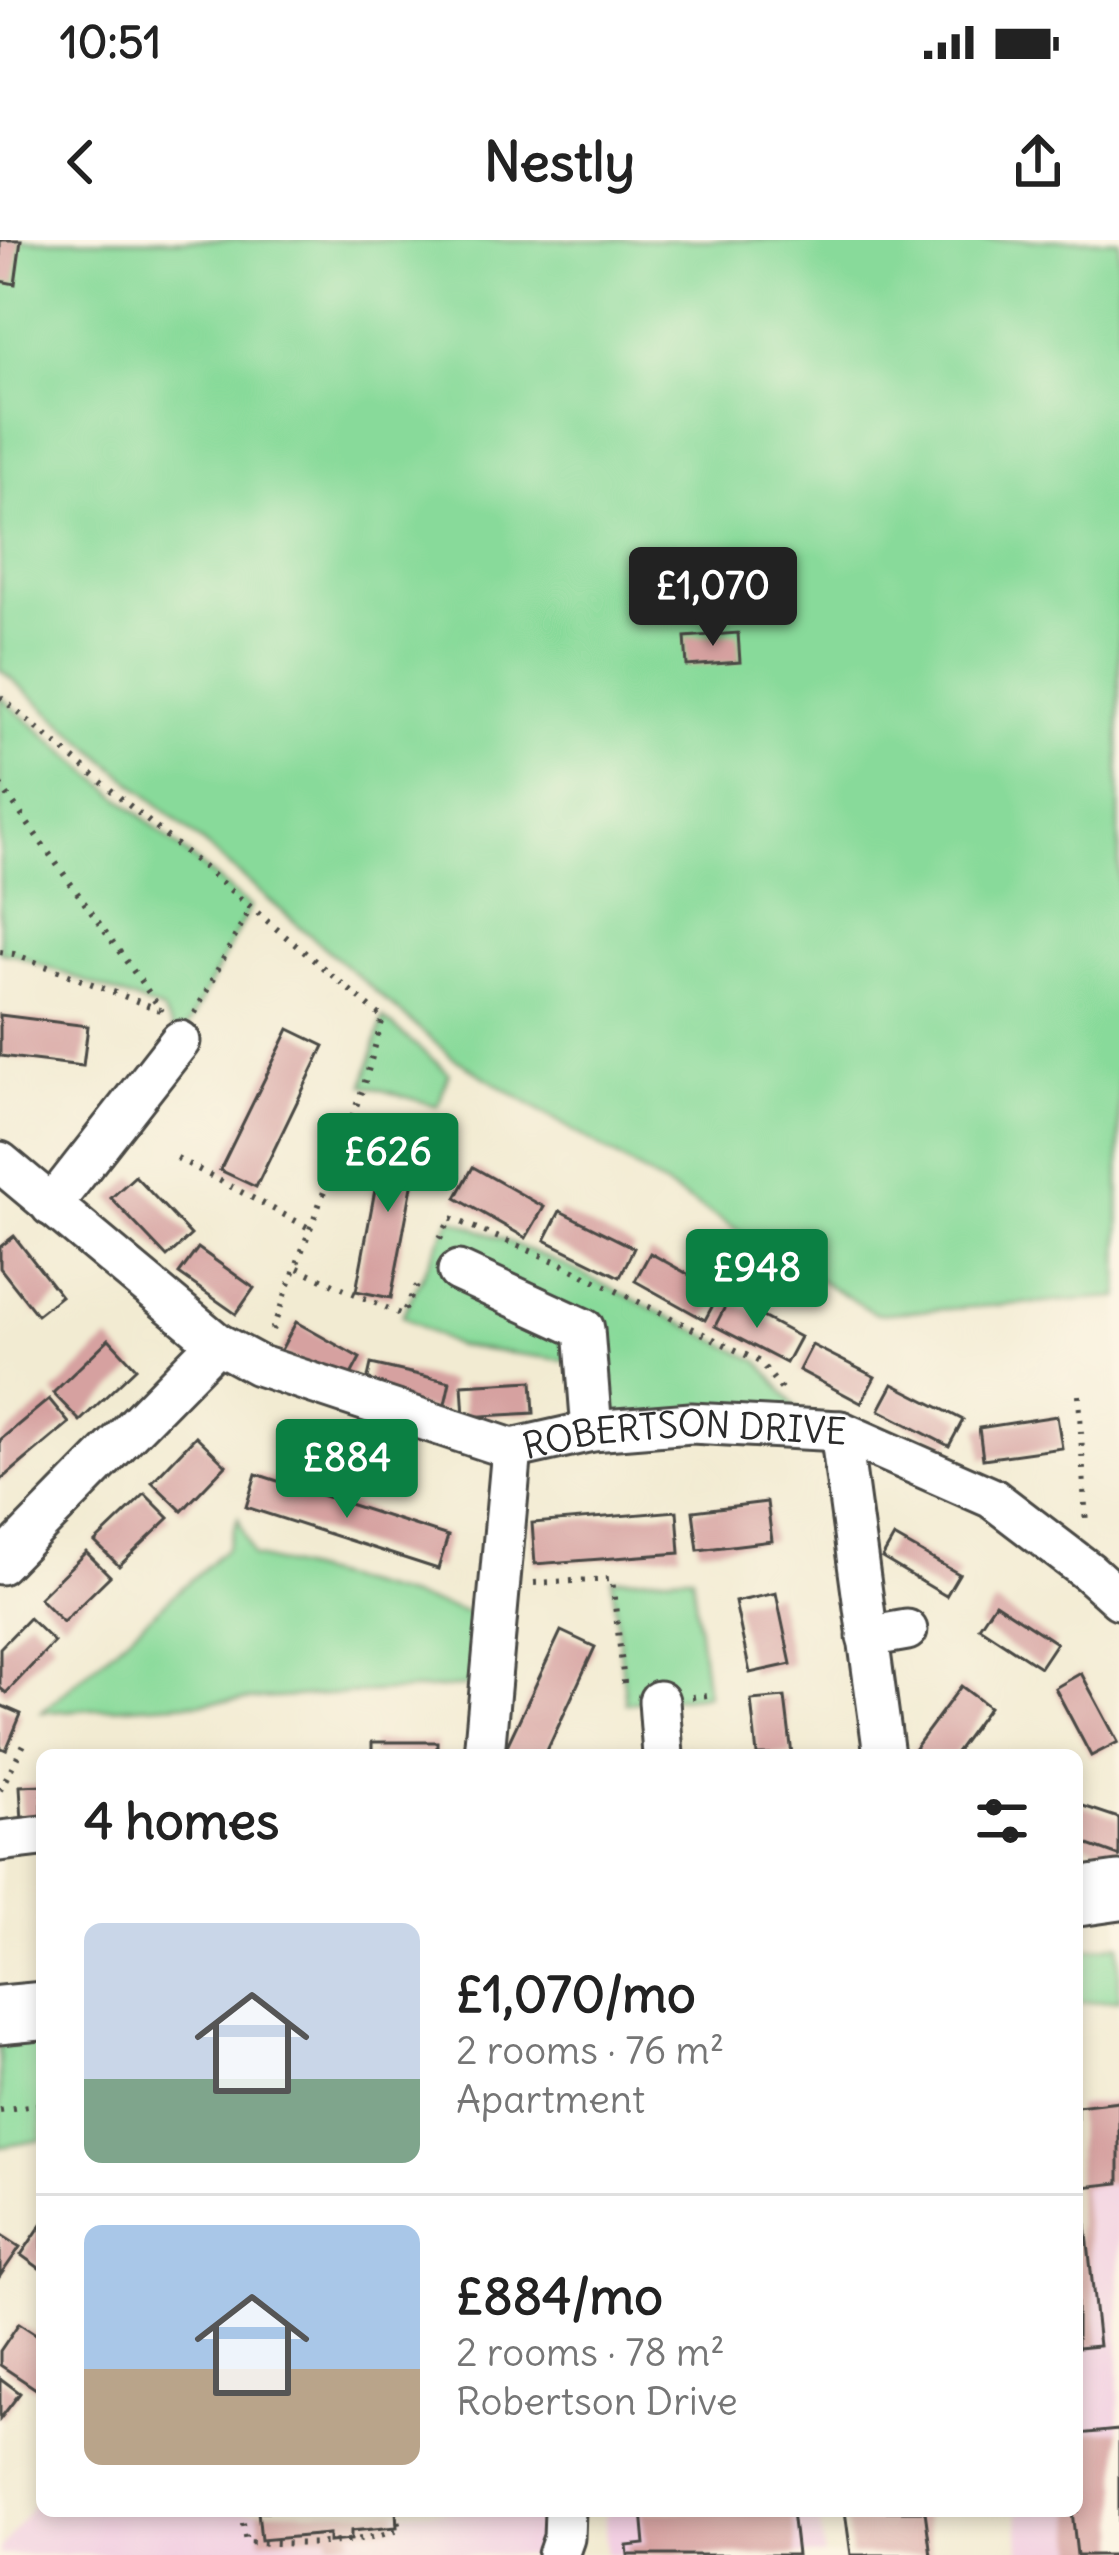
<!DOCTYPE html>
<meta charset="utf-8">
<style>
body{margin:0;font-family:Delius,sans-serif;background:#f2f2f2;color:#222;height:100vh;display:flex;flex-direction:column;font-size:45px;white-space:nowrap}
*{box-sizing:border-box;margin:0}
p{font-size:39px;color:#767676}
.icon{flex:none;width:66px;height:66px;fill:none;stroke:currentColor;stroke-width:2;stroke-linecap:round;stroke-linejoin:round}
.map{position:relative;flex:1;overflow:hidden}
.drawer{position:absolute;left:36px;top:1509px;width:1047px;height:768px;display:flex;flex-direction:column;background:#fff;border-radius:18px;box-shadow:0 6px 18px #0003}
.drawer>*{flex:none}
.price{position:absolute;translate:-50% -102px;padding:0 27px;border-radius:12px;background:#0b8043;color:#fff;font-size:39px;line-height:78px;filter:drop-shadow(0 3px 6px #0008)}
.price::after{content:'';position:absolute;left:50%;top:72px;width:36px;height:27px;margin-left:-18px;background:inherit;clip-path:polygon(0 0,100% 0,50% 100%)}
.price.on{background:#222;color:#fff}
ul{padding:0;list-style:none}
li{display:flex;align-items:center;gap:36px;height:300px;padding:0 48px}
li+li{border-top:3px solid #e0e0e0}
li span{display:grid;place-items:center;flex:none;width:336px;height:240px;border-radius:18px;color:#555}
li>.icon{margin-inline-start:auto}
span .icon{width:144px;height:144px;fill:#fffc;stroke-width:1}
li b{font-size:51px}
h2{display:flex;justify-content:space-between;align-items:center;height:144px;padding:0 48px;font-size:51px}
.status{display:flex;justify-content:space-between;align-items:center;height:84px;padding:0 60px;background:#fff;direction:ltr}
.status svg{height:33px;fill:currentColor}
header{display:flex;justify-content:space-between;align-items:center;height:156px;padding:0 48px;background:#fff;font-size:54px;font-weight:800}
.map>svg:first-child{display:block}
</style>
<div class="status"><b>10:51</b><svg viewBox="0 0 49 12"><path d="M0 12V9h3v3zM5 12V6h3v6zM10 12V3h3v9zM15 12V0h3v12zM26 1h20v11H26zM47 4h2v5h-2z"/></svg></div>
<header><svg class="icon" aria-label="back" viewBox="0 0 24 24"><path d="M15 5l-7 7 7 7"/></svg>Nestly<svg class="icon" aria-label="share" viewBox="0 0 24 24"><path d="M12 15V3M7 8l5-5 5 5M5 13v7h14v-7"/></svg></header>
<div class="map">
<svg width="1119" height="2315" viewBox="0 0 1119 2315">
<rect width="100%" height="100%" fill="#fcf5e5"/>
<filter id="ink" filterUnits="userSpaceOnUse"><feTurbulence type="fractalNoise" baseFrequency=".00833" numOctaves="2"/><feDisplacementMap in="SourceGraphic" scale="24" xChannelSelector="R" yChannelSelector="G"/><feConvolveMatrix kernelMatrix="1 2 1 2 8 2 1 2 1" color-interpolation-filters="sRGB"/></filter>
<filter id="wash" filterUnits="userSpaceOnUse"><feTurbulence type="fractalNoise" baseFrequency=".004" numOctaves="4" result="noise"/><feDisplacementMap in="SourceGraphic" scale="48" xChannelSelector="R" yChannelSelector="G"/><feGaussianBlur stdDeviation="2.7" result="paint"/><feColorMatrix in="noise" values="0 0 0 0 0 0 0 0 0 0 0 0 0 0 0 0 0 1.4 0 .05"/><feComposite in="paint" operator="in"/></filter>
<g filter="url(#wash)">
<rect width="100%" height="100%" fill="#f2ebd2"/>
<g fill="#f2cfe2">
<polygon points="1119,1860 1119,2315 1020,2315 1018,2271 1077,2271 1077,1865"/>
<polygon points="42,2252 42,2271 539,2271 537,2315 0,2315 0,2310"/>
<polygon points="612,2271 819,2271 824,2315 606,2315 605,2276"/>
</g>
<g fill="#88da9a" stroke="#5a8262" stroke-width="3">
<polygon points="0,0 1119,0 1119,1057 876,1074 452,817 0,429"/>
<polygon points="0,457 250,667 180,801 162,771 14,714 0,712"/>
<polygon points="383,778 449,833 438,866 364,845"/>
<polygon points="451,978 562,1024 760,1122 814,1190 592,1191 586,1123 456,1106 402,1076"/>
<polygon points="238,1278 253,1316 497,1380 491,1445 42,1472 227,1308"/>
<polygon points="692,1335 707,1455 626,1463 612,1339"/>
<polygon points="1119,1704 1119,1760 1077,1763 1077,1711"/>
<polygon points="42,1801 42,1900 0,1907 0,1805"/>
</g>
<g id="blocks">
<g fill="#d6a1a0">
<polygon points="0,0 21,0 15,44 0,41"/>
<polygon points="738,393 740,422 687,426 685,397"/>
<polygon points="0,775 88,786 83,826 0,816"/>
<polygon points="289,789 324,806 256,947 220,930"/>
<polygon points="386,891 421,898 391,1058 356,1051"/>
<polygon points="473,927 544,967 526,998 456,958"/>
<polygon points="135,936 191,995 167,1017 111,958"/>
<polygon points="560,971 634,1008 620,1037 545,1000"/>
<polygon points="14,996 61,1056 37,1075 0,1028 0,1007"/>
<polygon points="198,1008 254,1048 236,1074 179,1034"/>
<polygon points="650,1013 720,1052 705,1080 635,1041"/>
<polygon points="729,1059 800,1097 786,1123 715,1086"/>
<polygon points="296,1082 360,1118 344,1148 280,1112"/>
<polygon points="109,1099 136,1128 80,1181 53,1153"/>
<polygon points="812,1105 875,1137 861,1163 799,1130"/>
<polygon points="371,1124 450,1142 443,1173 364,1156"/>
<polygon points="532,1141 534,1173 464,1177 462,1145"/>
<polygon points="893,1144 963,1180 949,1206 879,1170"/>
<polygon points="49,1159 69,1183 0,1241 0,1200"/>
<polygon points="1057,1176 1062,1208 983,1219 979,1188"/>
<polygon points="196,1196 226,1225 182,1271 152,1242"/>
<polygon points="256,1234 448,1296 438,1329 246,1267"/>
<polygon points="145,1254 169,1278 119,1326 95,1302"/>
<polygon points="767,1262 772,1301 698,1310 693,1271"/>
<polygon points="677,1271 680,1313 535,1324 532,1283"/>
<polygon points="894,1297 959,1334 946,1356 882,1318"/>
<polygon points="86,1312 110,1336 63,1382 39,1358"/>
<polygon points="776,1353 791,1424 750,1433 735,1362"/>
<polygon points="995,1363 1056,1403 1040,1427 979,1387"/>
<polygon points="29,1378 54,1402 6,1453 0,1448 0,1408"/>
<polygon points="561,1391 595,1407 545,1515 516,1515 505,1510"/>
<polygon points="1081,1433 1118,1502 1091,1516 1055,1448"/>
<polygon points="961,1446 989,1467 954,1515 918,1515 913,1511"/>
<polygon points="785,1457 792,1515 757,1515 751,1460"/>
<polygon points="0,1465 21,1474 6,1510 0,1507"/>
<rect x="372" y="1502" width="65" height="13"/>
<polygon points="42,1545 42,1581 22,1582 20,1546"/>
<polygon points="1077,1564 1119,1578 1119,1616 1077,1601"/>
<polygon points="1119,1861 1119,1943 1082,1947 1099,2106 1077,2108 1077,1866"/>
<polygon points="42,1984 42,2030 21,2015"/>
<polygon points="0,1994 20,2007 0,2036"/>
<polygon points="19,2083 42,2098 42,2140 36,2149 0,2125 0,2111"/>
<polygon points="0,2138 20,2153 0,2179"/>
<polygon points="1119,2190 1119,2315 1077,2315 1072,2271 1077,2271 1077,2194"/>
<polygon points="258,2271 396,2271 397,2287 351,2291 351,2300 329,2302 329,2294 261,2300"/>
<polygon points="642,2271 792,2271 797,2315 628,2315 627,2306 645,2304"/>
<polygon points="845,2271 925,2271 931,2315 851,2315"/>
</g>
</g>
</g>
<g filter="url(#ink)">
<use href="#blocks" fill-opacity="0" stroke="#494844" stroke-width="3"/>
<g fill="none" stroke-linecap="round" stroke-linejoin="round">
<g stroke="#494844" stroke-width="45">
<g id="street">
<path id="s1" d="M0,922L217,1103L258,1125L512,1209L592,1191L691,1183L840,1191L992,1258L1089,1332L1119,1359"/>
<polyline points="51,966 180,801"/>
<polyline points="458,1031 584,1089 592,1191"/>
<polyline points="840,1191 884,1515"/>
<polyline points="0,1324 217,1103"/>
<polyline points="867,1397 907,1390"/>
<polyline points="659,1461 663,1515"/>
<polyline points="484,1515 512,1209"/>
<polyline points="0,1601 42,1596"/>
<polyline points="558,2315 564,2298 565,2271"/>
</g>
</g>
<g stroke="#494844" stroke-width="63">
<g id="secondary">
<polyline points="1077,1657 1119,1651"/>
<polyline points="0,1775 42,1771"/>
</g>
</g>
<g stroke="#494844" stroke-width="6" stroke-dasharray="3 9" stroke-linecap="butt">
<polyline points="0,457 383,778 364,845 271,1093"/>
<polyline points="0,545 162,771"/>
<polyline points="0,712 14,714 160,770"/>
<polyline points="195,773 250,668"/>
<polyline points="177,918 311,989"/>
<polyline points="440,999 451,978 562,1024 760,1122 782,1150"/>
<polyline points="298,1028 402,1075 421,1038"/>
<polyline points="1079,1155 1086,1286"/>
<polyline points="534,1343 612,1339 625,1451"/>
<polyline points="692,1457 707,1455"/>
<polyline points="0,1550 24,1504"/>
<polyline points="0,1870 42,1864"/>
<path d="M241,2271L246,2302C305,2304 341,2307 399,2290L398,2271"/>
</g>
<use href="#street" stroke="#fff" stroke-width="39"/>
<use href="#secondary" stroke="#fff" stroke-width="57"/>
</g>
</g>
<g text-anchor="middle" dominant-baseline="central" stroke-width="9" stroke-linejoin="round" paint-order="stroke">
<g font-size="36" fill="#2b2b2b" stroke="#fcf5e5">
<text stroke="none"><textPath href="#s1" startOffset="771">ROBERTSON DRIVE</textPath></text>
</g>
</g>
</svg>
<b class="price on" style="left:713px;top:409px">£1,070</b>
<b class="price" style="left:388px;top:975px">£626</b>
<b class="price" style="left:757px;top:1091px">£948</b>
<b class="price" style="left:347px;top:1281px">£884</b>
<section class="drawer">
<h2>4 homes<svg class="icon" aria-label="filters" viewBox="0 0 24 24"><path d="M4 7h16M4 17h16"/><circle cx="9" cy="7" r="2"/><circle cx="15" cy="17" r="2"/></svg></h2>
<ul>
<li><span style="background:linear-gradient(#c9d6e8 65%,#7fa58c 0)"><svg class="icon" aria-label="home" viewBox="0 0 24 24"><path d="M3 11l9-7 9 7M6 9v11h12V9"/></svg></span><div><b>£1,070/mo</b><p>2 rooms · 76 m²</p><p>Apartment</p></div></li>
<li><span style="background:linear-gradient(#a9c7e8 60%,#b9a48a 0)"><svg class="icon" aria-label="home" viewBox="0 0 24 24"><path d="M3 11l9-7 9 7M6 9v11h12V9"/></svg></span><div><b>£884/mo</b><p>2 rooms · 78 m²</p><p>Robertson Drive</p></div></li>
</ul>
</section>
</div>
